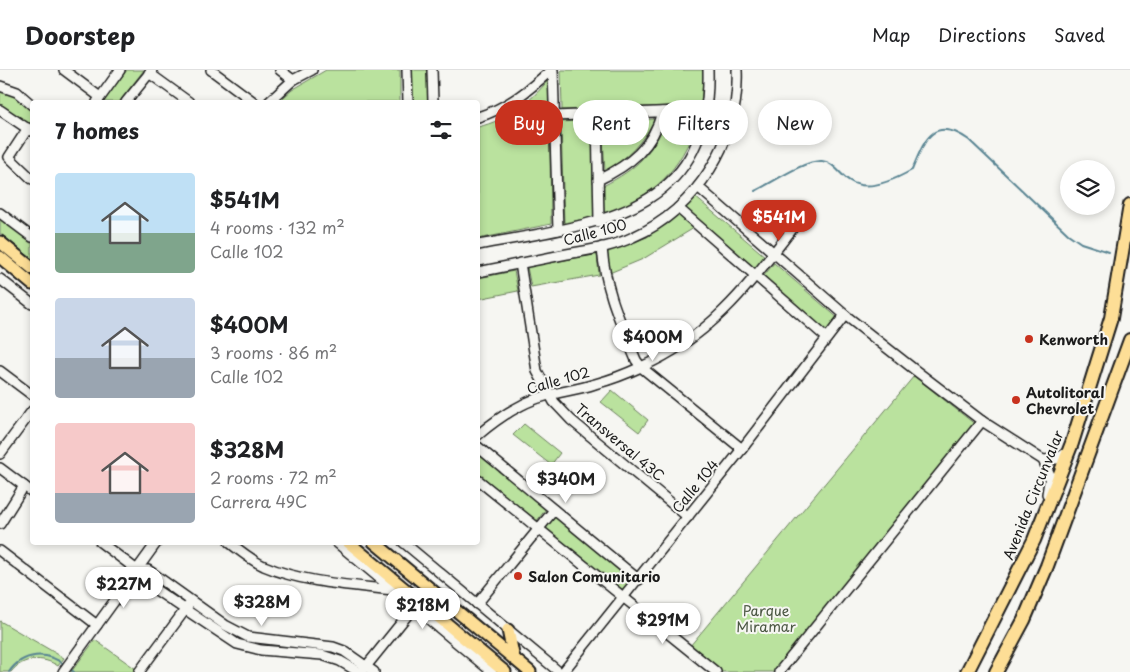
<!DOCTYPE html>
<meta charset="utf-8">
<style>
body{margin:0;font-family:"Playpen Sans",sans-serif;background:#f2f2f2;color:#202124;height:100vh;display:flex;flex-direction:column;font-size:19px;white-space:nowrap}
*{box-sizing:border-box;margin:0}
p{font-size:16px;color:#757577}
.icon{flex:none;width:28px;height:28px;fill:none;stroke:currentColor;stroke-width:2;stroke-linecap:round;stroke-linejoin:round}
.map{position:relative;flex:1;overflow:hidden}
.panel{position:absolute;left:30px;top:30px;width:450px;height:445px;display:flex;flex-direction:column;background:#fff;border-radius:5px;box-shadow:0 2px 8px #0003}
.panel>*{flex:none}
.guide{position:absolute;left:495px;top:30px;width:475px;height:45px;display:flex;gap:10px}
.fabs{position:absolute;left:1060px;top:90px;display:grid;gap:10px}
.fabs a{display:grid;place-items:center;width:55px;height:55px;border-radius:50%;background:#fff;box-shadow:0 2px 8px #0003;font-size:25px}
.price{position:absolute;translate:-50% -42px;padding:0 11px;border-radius:18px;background:#fff;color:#222;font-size:16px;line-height:32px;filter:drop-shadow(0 1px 2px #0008)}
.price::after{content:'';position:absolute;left:50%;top:30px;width:15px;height:11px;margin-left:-8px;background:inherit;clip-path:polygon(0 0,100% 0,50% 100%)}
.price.active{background:#c8321e;color:#fff}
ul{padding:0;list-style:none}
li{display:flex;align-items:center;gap:15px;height:125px;padding:0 25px}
li span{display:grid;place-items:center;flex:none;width:140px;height:100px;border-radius:5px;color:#555}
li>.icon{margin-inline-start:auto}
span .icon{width:60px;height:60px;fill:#fffc;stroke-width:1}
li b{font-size:21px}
h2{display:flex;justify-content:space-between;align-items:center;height:60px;padding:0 25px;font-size:21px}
.chip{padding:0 18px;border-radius:22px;background:#fff;box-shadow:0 2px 8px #0003;font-size:18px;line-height:45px}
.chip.active{background:#c8321e;color:#fff}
header{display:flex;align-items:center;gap:30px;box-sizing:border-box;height:70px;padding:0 25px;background:#fff;border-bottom:1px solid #e0e0e0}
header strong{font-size:24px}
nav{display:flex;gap:28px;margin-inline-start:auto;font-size:18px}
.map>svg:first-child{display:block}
</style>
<header>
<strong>Doorstep</strong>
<nav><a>Map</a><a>Directions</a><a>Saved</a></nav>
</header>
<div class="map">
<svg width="1130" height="602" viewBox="0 0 1130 602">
<rect width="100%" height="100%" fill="#f6f6f2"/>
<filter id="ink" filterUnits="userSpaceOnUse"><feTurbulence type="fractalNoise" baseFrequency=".02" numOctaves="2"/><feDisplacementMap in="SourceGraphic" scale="10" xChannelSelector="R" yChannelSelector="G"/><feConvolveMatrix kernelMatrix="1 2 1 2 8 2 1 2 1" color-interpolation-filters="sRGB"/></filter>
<g filter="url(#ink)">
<g fill="#bae29e" stroke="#6b7f5d">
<polygon points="127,0 144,0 119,32 103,32"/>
<polygon points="326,0 400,0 400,32 278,32 292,20"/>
<polygon points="410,0 428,0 429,32 411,32"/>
<polygon points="561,0 704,0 701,35 562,40"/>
<path d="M549,9L551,154L478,169V57C507,50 530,33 549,9Z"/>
<polygon points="0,20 13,24 32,38 32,57 0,34"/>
<path d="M668,48L699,49C677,105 658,122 604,145L603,116C638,98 651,84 668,48Z"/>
<path d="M655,49C642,73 628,88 605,101L602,51Z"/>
<polygon points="592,50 594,147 564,153 561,52"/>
<polygon points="694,126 766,187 755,199 684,138"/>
<polygon points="678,145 694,158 643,189 607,204 605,182 647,167"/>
<polygon points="0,148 32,174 32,189 0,163"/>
<polygon points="597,184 599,205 531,217 527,197"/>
<polygon points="774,193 839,249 828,263 763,207"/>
<polygon points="514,201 518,221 478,229 478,208"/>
<polygon points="914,306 976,355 776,602 722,602 690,576"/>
<polygon points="612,320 648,350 639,362 601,332"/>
<polygon points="524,354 560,383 551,395 513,365"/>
<polygon points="478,383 546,439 536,452 478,405"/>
<polygon points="555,446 632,510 622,523 544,460"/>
<path d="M0,551L64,588L58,596C43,586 23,587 11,602H0Z"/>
<polygon points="95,570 136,599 133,602 71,602"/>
</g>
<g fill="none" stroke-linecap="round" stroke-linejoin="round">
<g stroke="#598492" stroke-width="2">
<path d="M755,121C772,113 804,90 822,91C834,92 840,105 850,111C868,123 896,109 912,100C924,72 932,44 969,70L1068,164L1081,173L1109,182"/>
<polyline points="69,598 74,602"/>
<path d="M9,602C23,582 47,581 65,595"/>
</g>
<g stroke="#1c1c1c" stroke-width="12">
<g id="minor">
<polyline points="64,0 100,27"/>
<polyline points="211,0 254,32"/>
<polyline points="280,0 293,10"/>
<polyline points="407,0 408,32"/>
<polyline points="432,0 433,32"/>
<polyline points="553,0 558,160"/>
<polyline points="149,3 189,32"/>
<polyline points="0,16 17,22 32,35"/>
<polyline points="97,32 120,0"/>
<polyline points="126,32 152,0"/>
<polyline points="269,32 293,10 312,0"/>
<polyline points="0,40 31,61"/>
<polyline points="597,45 599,152"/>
<polyline points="554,46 706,40"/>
<path d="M478,47C507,38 528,21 551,0"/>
<polyline points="28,58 9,87 32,109"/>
<path d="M598,110C630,95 653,77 662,42"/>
<polyline points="698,117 845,245 915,300 982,351 1043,390 1050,405 1047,424"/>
<polyline points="678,138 827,268"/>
<polyline points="0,143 32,167"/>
<path d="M478,175C589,154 712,149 708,0"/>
<path d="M602,177C605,220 620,251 636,290L641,297L742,379"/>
<polyline points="520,193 537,301 554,332 571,350 688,447"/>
<path d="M478,202C507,196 537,190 567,184C589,180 613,177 633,167C697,139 740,70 737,0"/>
<polyline points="0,209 32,234"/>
<polyline points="0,301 32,325"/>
<path d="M478,365C491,354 506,343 522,335C544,323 571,322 595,314C610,310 626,304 641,297C714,266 753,209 800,149"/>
<polyline points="478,377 639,510"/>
<polyline points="0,384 32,341"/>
<polyline points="1043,390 1056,389 1068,382"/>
<polyline points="0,398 32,422"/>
<polyline points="478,410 716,602"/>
<polyline points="0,454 24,416"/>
<polyline points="100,472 137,500 141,510 237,574 261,580 322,585 340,591 359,602"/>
<path d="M229,472C240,481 251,490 264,496C304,513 351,515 393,520"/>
<polyline points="336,472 492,602"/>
<polyline points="403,472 559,602"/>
<polyline points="0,481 97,555"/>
<polyline points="137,500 148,500 225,555 248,567 333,577 344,581 374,602"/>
<polyline points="477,534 554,440"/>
<polyline points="364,599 414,537"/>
<polyline points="63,602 157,472"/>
<polyline points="139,602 188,536"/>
<polyline points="563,602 742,379 845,245"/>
<polyline points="779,602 982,351"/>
</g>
</g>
<g stroke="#1c1c1c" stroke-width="15">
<g id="major">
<polyline points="0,172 32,198"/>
<polyline points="0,187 32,214"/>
<polyline points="348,472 505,602"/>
<polyline points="374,472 530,602"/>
<polyline points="508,560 514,589"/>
</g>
</g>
<g stroke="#1c1c1c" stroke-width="16">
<g id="highway">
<polyline points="967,602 1034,470 1072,373 1111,248 1130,135"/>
<polyline points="996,602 1024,550 1047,496 1130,270"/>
</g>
</g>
<use href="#minor" stroke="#f6f6f2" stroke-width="9"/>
<use href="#major" stroke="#fdde96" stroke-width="11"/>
<use href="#highway" stroke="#fdde96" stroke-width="12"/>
</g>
</g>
<g fill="#c8321e" stroke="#f6f6f2" stroke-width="2">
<circle cx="1029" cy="269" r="5"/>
<circle cx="1016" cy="330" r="5"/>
<circle cx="518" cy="506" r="5"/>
</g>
<g text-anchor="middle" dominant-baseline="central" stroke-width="4" stroke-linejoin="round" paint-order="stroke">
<g font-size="14" fill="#1c1c1c" stroke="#f6f6f2">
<text transform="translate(595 162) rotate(-15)">Calle 100</text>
<text transform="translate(558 310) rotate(-16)">Calle 102</text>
<text transform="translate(620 372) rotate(40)">Transversal 43C</text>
<text transform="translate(695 416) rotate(-51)">Calle 104</text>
<text transform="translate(1033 425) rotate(-68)">Avenida Circunvalar</text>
</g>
<g font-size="14" font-weight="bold" fill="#1c1c1c" stroke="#f6f6f2" text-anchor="start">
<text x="1039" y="269">Kenworth</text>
<text x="1026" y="322">Autolitoral<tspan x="1026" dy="16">Chevrolet</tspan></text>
<text x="528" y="506">Salon Comunitario</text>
</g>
<g font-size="14" fill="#4b5743" stroke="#f6f6f2">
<text x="766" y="540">Parque<tspan x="766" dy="16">Miramar</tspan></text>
</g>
</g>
</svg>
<div class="fabs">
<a><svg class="icon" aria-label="layers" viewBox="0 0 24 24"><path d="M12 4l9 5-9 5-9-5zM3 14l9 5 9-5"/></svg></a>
</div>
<b class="price active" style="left:779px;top:172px">$541M</b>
<b class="price" style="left:653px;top:292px">$400M</b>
<b class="price" style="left:566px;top:434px">$340M</b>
<b class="price" style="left:124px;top:539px">$227M</b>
<b class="price" style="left:262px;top:557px">$328M</b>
<b class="price" style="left:423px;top:560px">$218M</b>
<b class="price" style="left:663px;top:575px">$291M</b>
<div class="guide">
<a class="chip active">Buy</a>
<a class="chip">Rent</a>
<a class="chip">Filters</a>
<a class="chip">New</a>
</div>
<section class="panel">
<h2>7 homes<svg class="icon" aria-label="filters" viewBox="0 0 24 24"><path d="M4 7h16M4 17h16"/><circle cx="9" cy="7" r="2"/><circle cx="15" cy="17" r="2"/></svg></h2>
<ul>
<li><span style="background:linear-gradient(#bfe0f5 60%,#7fa58c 0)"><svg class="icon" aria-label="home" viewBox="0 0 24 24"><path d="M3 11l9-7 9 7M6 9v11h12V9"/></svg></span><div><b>$541M</b><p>4 rooms · 132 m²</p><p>Calle 102</p></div></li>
<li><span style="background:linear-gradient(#c9d6e8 60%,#9aa5b1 0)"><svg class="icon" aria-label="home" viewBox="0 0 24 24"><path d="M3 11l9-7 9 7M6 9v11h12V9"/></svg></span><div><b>$400M</b><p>3 rooms · 86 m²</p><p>Calle 102</p></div></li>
<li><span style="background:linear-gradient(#f6c9c9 70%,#9aa5b1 0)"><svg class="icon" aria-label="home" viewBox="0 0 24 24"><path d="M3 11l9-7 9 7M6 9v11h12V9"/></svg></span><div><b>$328M</b><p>2 rooms · 72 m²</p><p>Carrera 49C</p></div></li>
</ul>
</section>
</div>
